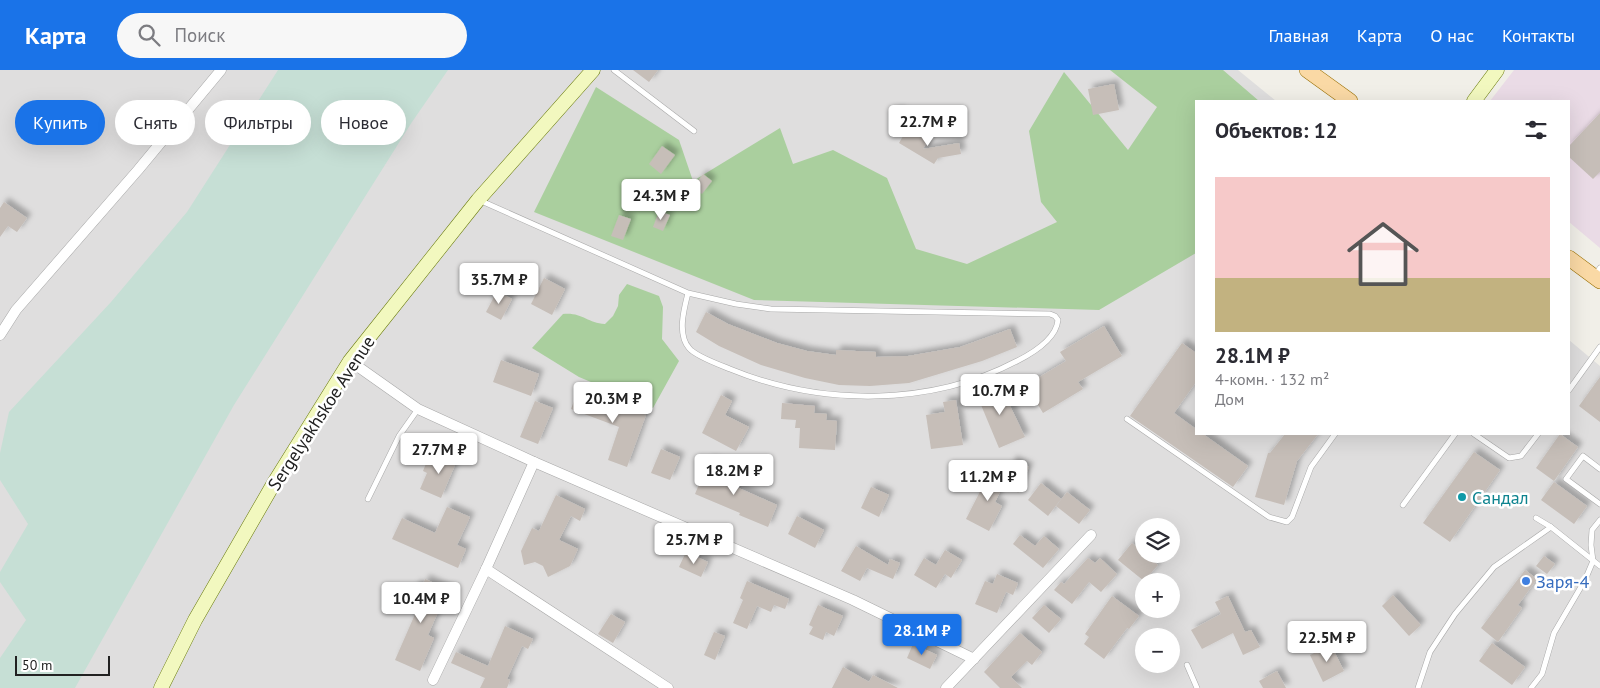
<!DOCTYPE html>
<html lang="ru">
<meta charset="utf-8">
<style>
body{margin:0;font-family:"PT Sans",sans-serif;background:#f7f7f7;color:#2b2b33;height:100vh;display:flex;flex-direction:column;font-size:19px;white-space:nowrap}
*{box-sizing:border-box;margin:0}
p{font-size:16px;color:#7c7c81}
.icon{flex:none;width:28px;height:28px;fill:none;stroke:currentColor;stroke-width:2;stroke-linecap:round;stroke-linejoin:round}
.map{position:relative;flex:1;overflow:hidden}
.drawer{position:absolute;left:1195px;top:30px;width:375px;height:335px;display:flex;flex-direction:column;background:#fff;border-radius:0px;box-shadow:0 5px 20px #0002}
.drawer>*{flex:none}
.top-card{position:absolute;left:15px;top:30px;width:475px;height:45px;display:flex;gap:10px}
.buttons{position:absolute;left:1135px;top:448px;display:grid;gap:10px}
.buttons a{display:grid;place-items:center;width:45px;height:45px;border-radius:50%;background:#fff;box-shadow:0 5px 20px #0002;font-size:25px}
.scale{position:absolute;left:15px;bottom:12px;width:95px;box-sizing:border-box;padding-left:5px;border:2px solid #212121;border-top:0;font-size:14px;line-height:18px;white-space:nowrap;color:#212121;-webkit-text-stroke:4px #fff;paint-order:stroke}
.price{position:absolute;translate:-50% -42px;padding:0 11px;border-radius:5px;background:#fff;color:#222;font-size:16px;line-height:32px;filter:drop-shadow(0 1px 2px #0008)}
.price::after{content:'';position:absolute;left:50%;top:30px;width:15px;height:11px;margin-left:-8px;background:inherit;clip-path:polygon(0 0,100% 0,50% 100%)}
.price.active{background:#1a73e8;color:#fff}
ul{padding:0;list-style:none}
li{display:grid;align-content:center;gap:10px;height:265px;padding:0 20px}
li span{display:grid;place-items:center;height:155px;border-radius:0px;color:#555}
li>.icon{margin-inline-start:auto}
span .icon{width:90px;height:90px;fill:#fffc;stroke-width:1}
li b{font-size:21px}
h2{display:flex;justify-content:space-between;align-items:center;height:60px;padding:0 20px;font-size:21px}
.pill{padding:0 18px;border-radius:22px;background:#fff;box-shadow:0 5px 20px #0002;font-size:18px;line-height:45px}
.pill.active{background:#1a73e8;color:#fff}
header{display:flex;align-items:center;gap:30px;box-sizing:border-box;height:70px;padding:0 25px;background:#1a73e8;color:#fff}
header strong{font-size:24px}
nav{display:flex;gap:28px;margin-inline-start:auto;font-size:18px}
.search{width:350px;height:45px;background:#f7f7f7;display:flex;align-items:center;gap:12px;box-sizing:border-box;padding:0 18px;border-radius:28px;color:#7c7c81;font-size:19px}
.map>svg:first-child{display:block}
</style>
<header>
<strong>Карта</strong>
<div class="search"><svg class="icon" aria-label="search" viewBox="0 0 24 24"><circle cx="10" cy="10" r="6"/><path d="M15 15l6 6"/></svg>Поиск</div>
<nav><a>Главная</a><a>Карта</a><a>О нас</a><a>Контакты</a></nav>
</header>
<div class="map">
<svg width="1600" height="618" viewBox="0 0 1600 618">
<defs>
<filter id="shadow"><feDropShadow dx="4.5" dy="-4.5" stdDeviation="2.5" flood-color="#0004"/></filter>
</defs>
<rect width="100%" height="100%" fill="#f1efe8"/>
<path fill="#dfdede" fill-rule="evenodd" d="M0,0H1238L1276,31H1196V364H1569V270L1600,296V618H0ZM1144,456H1171V484H1144ZM1144,511H1171V539H1144ZM1144,566H1171V594H1144Z"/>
<polygon fill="#eadbe6" points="1514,0 1600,0 1600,178 1569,152 1569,31 1490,31"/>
<g fill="#aacf9e">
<polygon points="1110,0 1223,0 1259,31 1196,31 1196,183 1099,240 754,230 534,142 596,17 679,70 693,111 780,58 793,94 833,80 887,108 916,179 967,194 1057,152 1041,132 1029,61 1064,2 1128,80 1157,37"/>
<path d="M627,214L659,226L663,237L662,269L679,291L653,338L579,307L532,278L563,244C582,242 587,253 605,254L613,246L618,236L619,225Z"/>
</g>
<polygon fill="#c6dfd5" points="278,0 448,0 412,52 234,335 75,618 0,618 0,588 26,550 0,512 0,502 28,454 0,410 0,383 9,342 111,232 187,142"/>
<g fill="#c6beb8" filter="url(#shadow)">
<polygon points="633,0 658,0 649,12"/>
<polygon points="1114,14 1119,40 1093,45 1088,19"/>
<polygon points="894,41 900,41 905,45 906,49 903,58 893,55 890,50 891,44"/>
<polygon points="1600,43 1600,102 1593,109 1569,87 1569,76"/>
<polygon points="934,59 923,79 959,73 961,84 938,88 934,94 899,73 906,61 915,66"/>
<polygon points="662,76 675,85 661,104 649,94"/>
<polygon points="703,104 712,111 702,124 693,117"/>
<polygon points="4,132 27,148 17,162 8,156 0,167 0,138"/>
<polygon points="659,141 670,145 663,161 653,157"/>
<polygon points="619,145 631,149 623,170 611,166"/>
<polygon points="544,208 565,219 552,245 531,234"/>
<polygon points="497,221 512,229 501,250 486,242"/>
<polygon points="706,242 728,254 777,273 807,281 836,285 836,280 876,282 876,287 908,286 960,277 1010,259 1017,277 982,291 909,313 870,316 839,315 805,308 761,295 719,276 696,262"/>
<polygon points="1104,256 1122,286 1078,312 1083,319 1043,343 1026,315 1066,291 1060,282"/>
<polygon points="1182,273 1196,283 1196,312 1174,343 1196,359 1196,364 1203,364 1248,396 1233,417 1130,346"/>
<polygon points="501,290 539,304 531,326 493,312"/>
<polygon points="1600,307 1600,352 1579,336"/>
<polygon points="999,313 1025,367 999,378 976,323"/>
<polygon points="578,320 646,345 627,397 608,390 619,357 571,339"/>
<polygon points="721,325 732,331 725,345 749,357 736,381 702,363"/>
<polygon points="956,330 963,375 931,379 926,345 945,342 943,332"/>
<polygon points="535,331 553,338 538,374 520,367"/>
<polygon points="782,333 815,336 814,343 827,344 826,350 837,351 835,380 799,378 800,358 795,358 796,350 781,349"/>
<polygon points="1285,364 1318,364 1297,391 1284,435 1255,427 1268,383 1270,383"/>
<polygon points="1560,364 1578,377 1554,411 1536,398"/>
<polygon points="661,379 680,387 670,410 651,403"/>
<polygon points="445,382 458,388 441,428 420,419 427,403 423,401 427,391 439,396"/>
<polygon points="1474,382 1500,400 1450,472 1423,453"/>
<polygon points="709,390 727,397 721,410 777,435 768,457 739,445 740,443 695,424"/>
<polygon points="1012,390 1029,397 1018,423 1008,400"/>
<polygon points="991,400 1007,408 995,432 1002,436 989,461 966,449"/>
<polygon points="1554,412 1587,436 1574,454 1541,430"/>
<polygon points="1041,413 1061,429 1048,446 1028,430"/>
<polygon points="871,417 889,425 879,447 861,438"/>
<polygon points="1067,422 1090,440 1079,454 1056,436"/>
<polygon points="556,425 585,439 580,451 571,446 559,470 578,479 570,496 548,507 543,496 535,492 524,495 521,481 532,458 539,461"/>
<polygon points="447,437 470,447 457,475 466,479 458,498 392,469 402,448 435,463"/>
<polygon points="797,446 824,460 815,478 788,464"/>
<polygon points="1020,465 1035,476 1044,466 1059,479 1043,498 1013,474"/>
<polygon points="1132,473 1158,495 1144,511 1118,490"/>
<polygon points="856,476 888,495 890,489 900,493 893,509 867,498 860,511 841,501"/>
<polygon points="945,480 962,490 951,508 945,504 936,518 914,505 924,488 936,495"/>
<polygon points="686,482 708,492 701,507 679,497"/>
<polygon points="1544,486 1555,494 1547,504 1536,496"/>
<polygon points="1088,488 1095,493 1100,488 1117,504 1101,522 1089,512 1072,534 1054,520 1061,512 1064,514"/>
<polygon points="1525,500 1537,509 1518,535 1522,538 1498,572 1481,558"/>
<polygon points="997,504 1018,513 1013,525 1006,522 997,543 975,534 985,511 993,514"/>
<polygon points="425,509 448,519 428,565 434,568 420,601 395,590 416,542 406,537 416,514 422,517"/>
<polygon points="747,511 789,529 785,539 774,535 771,542 757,536 747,559 733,553 743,530 740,528"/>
<polygon points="1393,525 1421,555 1409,566 1382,536"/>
<polygon points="1112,526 1139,546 1129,559 1127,558 1104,589 1084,574 1089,567 1085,564"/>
<polygon points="1228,526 1245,562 1251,560 1260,577 1243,585 1233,563 1202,579 1191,560 1221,544 1215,532"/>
<polygon points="818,535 843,546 834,566 826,562 823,570 809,564 813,557 809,555"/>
<polygon points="1044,535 1061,549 1049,563 1032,548"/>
<polygon points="611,544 625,552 613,573 598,564"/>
<polygon points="505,556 533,569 528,579 522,576 507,609 510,610 507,618 480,618 485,608 451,593 456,582 488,596"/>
<polygon points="714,562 725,566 715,590 704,585"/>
<polygon points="1020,563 1042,582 1032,595 1027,591 1011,607 1022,618 1000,618 984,602"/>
<polygon points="1492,573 1525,597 1512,615 1479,591"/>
<polygon points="913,574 937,585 930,599 907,588"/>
<polygon points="1331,575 1344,601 1323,612 1310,585"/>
<polygon points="843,597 869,612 873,605 898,618 832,618"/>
<polygon points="1277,601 1286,618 1263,618 1259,611"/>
</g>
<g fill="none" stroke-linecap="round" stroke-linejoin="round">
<g stroke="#a8a8a8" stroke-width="6">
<g id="service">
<polyline points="614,0 694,61"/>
<path d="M479,130L688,223L736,234L771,239L1050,244L1055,246L1058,250C1056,269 1033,283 1017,291C930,337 820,336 730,299C720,295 695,286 689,278C677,264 684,239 688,223"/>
<polyline points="1594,206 1600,198"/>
<polyline points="1569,320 1600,277"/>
<polyline points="1127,349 1269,447 1287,452 1292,447 1311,397 1335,364"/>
<polyline points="1474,364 1509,388 1521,386 1538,364"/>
<polyline points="1600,399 1583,386 1566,409 1600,434"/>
<polyline points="368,429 399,366 418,339"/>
<polyline points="1403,435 1455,364"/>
<polyline points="1536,448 1551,457 1600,496"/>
<polyline points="1187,595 1197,618"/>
<polyline points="1418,618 1430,582 1455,544 1494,497 1551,457"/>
<polyline points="1531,618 1542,604 1554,563 1585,510 1593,491 1591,475 1592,460 1600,450"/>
</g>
</g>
<g stroke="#a8a8a8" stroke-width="11">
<g id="minor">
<polyline points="0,265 16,240 138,100 221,0"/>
<polyline points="350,291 418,339 534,392 853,530 974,589"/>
<polyline points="486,499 668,618"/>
<polyline points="433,610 486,499 534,392"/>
<polyline points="946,618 1091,465"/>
</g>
</g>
<g stroke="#677908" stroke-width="15">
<g id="secondary">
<polyline points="1474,31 1497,0"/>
<polyline points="161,618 195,550 274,413 350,291 478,130 593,0"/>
</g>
</g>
<g stroke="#9a7004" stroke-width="16">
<g id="primary">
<polyline points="1307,0 1350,31"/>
<polyline points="1569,188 1600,211"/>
</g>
</g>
<use href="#service" stroke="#fff" stroke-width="5"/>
<use href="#minor" stroke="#fff" stroke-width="10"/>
<use href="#secondary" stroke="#f2f8bf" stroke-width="14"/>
<use href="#primary" stroke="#fad9a5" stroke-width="15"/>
</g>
<circle fill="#0f9aa8" stroke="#fff" stroke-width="2" cx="1462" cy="427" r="5"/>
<circle fill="#3f7fe0" stroke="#fff" stroke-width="2" cx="1526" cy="511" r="5"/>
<g text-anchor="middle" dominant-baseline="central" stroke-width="5" stroke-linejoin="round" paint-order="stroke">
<g font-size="18" fill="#212121" stroke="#fff">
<text transform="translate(321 343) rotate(-57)">Sergelyakhskoe Avenue</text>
</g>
<g font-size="18" fill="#0d838f" stroke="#fff" text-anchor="start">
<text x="1472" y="427">Сандал</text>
</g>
<g font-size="18" fill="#366cbe" stroke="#fff" text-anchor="start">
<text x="1536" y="511">Заря-4</text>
</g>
</g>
</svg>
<div class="buttons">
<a><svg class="icon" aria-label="layers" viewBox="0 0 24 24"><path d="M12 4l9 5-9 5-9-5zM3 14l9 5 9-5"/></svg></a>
<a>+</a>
<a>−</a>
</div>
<div class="scale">50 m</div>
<b class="price" style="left:928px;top:77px">22.7M ₽</b>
<b class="price" style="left:661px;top:151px">24.3M ₽</b>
<b class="price" style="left:499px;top:235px">35.7M ₽</b>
<b class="price" style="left:1000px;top:346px">10.7M ₽</b>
<b class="price" style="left:613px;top:354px">20.3M ₽</b>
<b class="price" style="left:439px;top:405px">27.7M ₽</b>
<b class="price" style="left:734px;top:426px">18.2M ₽</b>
<b class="price" style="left:988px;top:432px">11.2M ₽</b>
<b class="price" style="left:694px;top:495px">25.7M ₽</b>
<b class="price" style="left:421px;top:554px">10.4M ₽</b>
<b class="price active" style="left:922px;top:586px">28.1M ₽</b>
<b class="price" style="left:1327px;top:593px">22.5M ₽</b>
<div class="top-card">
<a class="pill active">Купить</a>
<a class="pill">Снять</a>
<a class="pill">Фильтры</a>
<a class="pill">Новое</a>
</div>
<section class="drawer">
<h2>Объектов: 12<svg class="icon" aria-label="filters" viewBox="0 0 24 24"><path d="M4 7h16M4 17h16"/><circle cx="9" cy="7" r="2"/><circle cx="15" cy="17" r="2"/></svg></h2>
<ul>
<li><span style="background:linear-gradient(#f6c9c9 65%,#c2b280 0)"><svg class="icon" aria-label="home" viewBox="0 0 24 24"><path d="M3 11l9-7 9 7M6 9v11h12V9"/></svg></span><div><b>28.1M ₽</b><p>4-комн. · 132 m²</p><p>Дом</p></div></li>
</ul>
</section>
</div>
